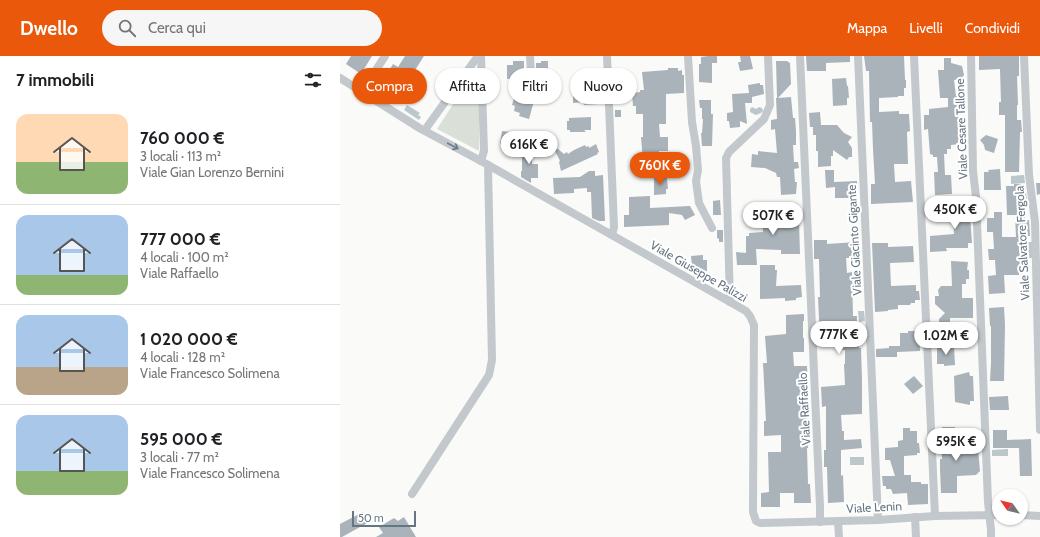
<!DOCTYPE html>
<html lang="it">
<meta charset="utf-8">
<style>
body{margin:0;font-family:Cabin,sans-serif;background:#f6f6f6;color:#202124;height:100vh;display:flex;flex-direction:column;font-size:15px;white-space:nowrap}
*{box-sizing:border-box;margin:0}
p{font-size:13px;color:#757577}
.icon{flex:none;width:22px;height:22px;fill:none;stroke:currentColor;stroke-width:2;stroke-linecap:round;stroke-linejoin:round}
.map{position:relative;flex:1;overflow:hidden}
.panel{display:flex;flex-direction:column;background:#fff;width:340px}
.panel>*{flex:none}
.guide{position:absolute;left:12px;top:12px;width:380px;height:36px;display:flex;gap:8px}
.needle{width:26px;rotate:304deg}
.fabs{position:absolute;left:652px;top:433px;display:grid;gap:8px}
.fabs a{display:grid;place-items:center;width:36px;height:36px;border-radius:50%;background:#fff;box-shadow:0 1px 3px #0004;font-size:20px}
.scale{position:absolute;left:12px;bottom:10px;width:64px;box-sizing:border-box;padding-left:4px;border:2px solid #657683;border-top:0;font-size:11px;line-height:14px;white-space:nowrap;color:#657683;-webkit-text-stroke:3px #fff;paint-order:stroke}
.price{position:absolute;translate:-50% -34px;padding:0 9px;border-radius:14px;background:#fff;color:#222;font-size:13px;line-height:26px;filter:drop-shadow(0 1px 2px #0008)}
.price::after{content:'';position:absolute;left:50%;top:24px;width:12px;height:9px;margin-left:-6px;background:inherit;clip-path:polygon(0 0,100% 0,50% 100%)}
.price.active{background:#ea580c;color:#fff}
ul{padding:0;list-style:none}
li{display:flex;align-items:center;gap:12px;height:100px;padding:0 16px}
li+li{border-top:1px solid #e0e0e0}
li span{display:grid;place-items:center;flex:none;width:112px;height:80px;border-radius:12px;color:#555}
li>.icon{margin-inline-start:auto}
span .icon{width:48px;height:48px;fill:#fffc;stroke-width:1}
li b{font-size:17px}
h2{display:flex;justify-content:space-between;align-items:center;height:48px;padding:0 16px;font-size:17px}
.pill{padding:0 14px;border-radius:18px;background:#fff;box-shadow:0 1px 3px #0004;font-size:14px;line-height:36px}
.pill.active{background:#ea580c;color:#fff}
header{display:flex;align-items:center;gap:24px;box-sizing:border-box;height:56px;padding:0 20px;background:#ea580c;color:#fff}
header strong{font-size:19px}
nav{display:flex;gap:22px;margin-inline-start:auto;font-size:14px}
.search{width:280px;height:36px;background:#f6f6f6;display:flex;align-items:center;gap:10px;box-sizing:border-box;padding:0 14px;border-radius:22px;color:#757577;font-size:15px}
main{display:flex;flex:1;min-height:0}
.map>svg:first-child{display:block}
</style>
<header>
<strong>Dwello</strong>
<div class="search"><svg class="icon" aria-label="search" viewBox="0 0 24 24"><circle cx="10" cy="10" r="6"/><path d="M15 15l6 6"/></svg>Cerca qui</div>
<nav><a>Mappa</a><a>Livelli</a><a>Condividi</a></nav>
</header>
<main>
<section class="panel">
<h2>7 immobili<svg class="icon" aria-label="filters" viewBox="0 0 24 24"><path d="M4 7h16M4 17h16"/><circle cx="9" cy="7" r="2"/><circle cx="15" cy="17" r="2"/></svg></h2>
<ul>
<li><span style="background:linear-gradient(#ffd9b3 60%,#8fb573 0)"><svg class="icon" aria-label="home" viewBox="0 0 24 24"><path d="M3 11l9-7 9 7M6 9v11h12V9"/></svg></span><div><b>760 000 €</b><p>3 locali · 113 m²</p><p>Viale Gian Lorenzo Bernini</p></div></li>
<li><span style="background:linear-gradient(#a9c7e8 75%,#8fb573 0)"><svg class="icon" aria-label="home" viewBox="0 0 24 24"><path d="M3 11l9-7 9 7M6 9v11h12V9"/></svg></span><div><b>777 000 €</b><p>4 locali · 100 m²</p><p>Viale Raffaello</p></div></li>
<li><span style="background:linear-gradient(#a9c7e8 65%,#b9a48a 0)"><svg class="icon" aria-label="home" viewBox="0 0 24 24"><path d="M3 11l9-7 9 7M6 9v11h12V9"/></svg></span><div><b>1 020 000 €</b><p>4 locali · 128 m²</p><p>Viale Francesco Solimena</p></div></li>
<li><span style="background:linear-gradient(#a9c7e8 70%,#8fb573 0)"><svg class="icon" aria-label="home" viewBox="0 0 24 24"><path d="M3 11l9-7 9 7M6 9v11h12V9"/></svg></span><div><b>595 000 €</b><p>3 locali · 77 m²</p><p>Viale Francesco Solimena</p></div></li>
</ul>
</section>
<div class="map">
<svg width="700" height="481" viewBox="0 0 700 481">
<rect width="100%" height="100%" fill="#fafaf8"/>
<polygon fill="#dadfd7" points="137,11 139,15 139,95 97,73"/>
<g fill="#bbc7cb">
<polygon points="59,32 66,36 60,45 53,41"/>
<polygon points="67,49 80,57 78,59 81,61 79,64 64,54"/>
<polygon points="412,51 416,53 419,51 422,52 423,55 421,57 416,59 410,56 410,53"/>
<polygon points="684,119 685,127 671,128 671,120"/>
<rect x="686" y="186" width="6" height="16"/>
<polygon points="518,255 524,255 525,265 519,266"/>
<polygon points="596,282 610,282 610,289 597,290"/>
<polygon points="668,393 668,400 652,400 652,394"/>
<rect x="510" y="401" width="14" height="8"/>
</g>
<g fill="#aab3b9">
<polygon points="11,0 32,0 21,18 6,8"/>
<polygon points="65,0 84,0 63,33 56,29 47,45 30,34 37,22 43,25 53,8 58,11"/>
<polygon points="368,0 377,0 377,7 372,7 372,27 359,26 359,8 361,8 361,1"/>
<polygon points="400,0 410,0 413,13 400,15 398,6 401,6"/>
<polygon points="466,0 510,0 510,6 486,7 486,15 467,15"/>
<polygon points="524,0 564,0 565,24 566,24 566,32 564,32 564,40 558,40 558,41 539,42 539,56 559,55 559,58 569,58 570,75 567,76 568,108 554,108 555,126 571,125 573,146 531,148 531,128 535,128 533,93 532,66 530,66 529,15 526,15"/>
<polygon points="639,0 679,0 679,20 677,20 678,49 677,49 677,64 681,64 682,76 680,76 679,116 665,116 665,59 659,59 659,46 661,46 660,13 639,14"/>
<polygon points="604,2 611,2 611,7 622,10 624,19 621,23 614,24 616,40 623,40 624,56 619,56 620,88 611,89 611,93 607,93 607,98 604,98 605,119 611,119 612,138 595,139 594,116 598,116 597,101 593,101 593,99 590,98 588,73 584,74 584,59 589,59 589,53 608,51 608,42 600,42 598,14 604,14"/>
<polygon points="173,5 184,5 184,20 183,20 183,23 167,23 167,9 173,9"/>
<polygon points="201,5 208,5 208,15 209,18 207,20 209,25 201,30 196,20 196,7 201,7"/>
<polygon points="436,5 447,5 450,7 451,28 438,42 451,41 453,62 455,62 456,75 456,89 453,89 454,106 458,106 459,112 454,113 455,126 457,126 456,138 441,139 440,121 437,121 436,117 425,112 411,111 412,98 418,99 418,95 437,97 435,73 431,74 431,64 437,63 436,42 437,42"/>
<polygon points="328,12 338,12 338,15 342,14 342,19 344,19 344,37 326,38 326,68 319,68 320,81 328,81 328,95 319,95 319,107 318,107 318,113 294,114 294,105 303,105 301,81 303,81 303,58 296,58 296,50 293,50 292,37 300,36 300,34 304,34 302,16 328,14"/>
<polygon points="506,22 507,30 508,30 509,42 507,42 507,49 493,50 492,23"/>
<polygon points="420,27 420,29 423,29 424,38 412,41 412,47 405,47 407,68 400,65 400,71 390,72 389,65 387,65 387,57 393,56 392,38 409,37 408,29"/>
<polygon points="240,34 247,34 248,36 256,36 257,48 244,49 243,46 233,47 233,38 240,37"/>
<polygon points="174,42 182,42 194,45 189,63 179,60 180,57 174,55 175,50 172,49"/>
<polygon points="359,44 371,44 371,58 373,58 372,90 362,90 361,77 362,77 363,63 362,63 362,52 360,52"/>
<rect x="275" y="54" width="6" height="7"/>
<polygon points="480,56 481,69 497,69 504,77 512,81 508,86 512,92 512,101 509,101 507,104 493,94 493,100 491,100 491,110 478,111 478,95 476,95 476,79 473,79 473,71 470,71 469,57"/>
<polygon points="251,61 251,74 244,74 246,76 230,76 230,74 227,74 227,65 229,65 229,62"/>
<polygon points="162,75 179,77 177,90 160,88"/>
<polygon points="646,79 658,83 654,97 645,94 644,89 640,84"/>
<polygon points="256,88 259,96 257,97 258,98 221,115 219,106 220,105 212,89 213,89 224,98 227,96 228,98 234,94 245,89 246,91 249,90 249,92"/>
<polygon points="182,91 191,91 192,108 198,108 198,122 191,122 191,127 181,121 181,115 182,115"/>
<polygon points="660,113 661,134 644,134 644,116 649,116 648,114"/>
<polygon points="485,114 494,114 494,126 517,125 517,142 495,142 495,131 486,132"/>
<polygon points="249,115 255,115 255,120 263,119 265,165 259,165 252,162 251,136 247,136 247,132 234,133 234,137 214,138 213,122 240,121"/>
<polygon points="314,122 327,122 328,133 326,133 326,138 314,139"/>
<polygon points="696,127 700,127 700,138 697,139"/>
<polygon points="674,128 685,128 687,145 685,145 685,164 689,164 690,180 683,180 683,212 679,212 679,219 664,219 665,237 649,238 648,220 656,219 655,204 649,204 648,193 654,193 653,176 647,176 647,162 654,162 654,156 662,156 662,181 676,181 675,159 667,159 666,130 674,130"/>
<polygon points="310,140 310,152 350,150 355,159 345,164 342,159 329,157 329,169 284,171 284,159 289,159 289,141"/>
<polygon points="380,144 381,159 373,159 373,145"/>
<polygon points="609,145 627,145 628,160 630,160 632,187 628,187 628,192 606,192 607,195 590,196 590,180 614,178 613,161 610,161"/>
<polygon points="450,149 456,155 445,165 459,164 460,198 441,198 441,194 416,193 417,209 397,209 396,196 406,197 406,180 409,180 409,177 423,176 422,153 435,153 435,154 445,153"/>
<polygon points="377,174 383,174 383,186 379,186 379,183 377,182"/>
<polygon points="474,184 487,184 487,188 517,186 518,199 509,200 509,202 506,202 507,217 512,216 513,260 517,260 516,280 519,280 519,292 521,292 522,324 522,358 501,359 502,375 504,375 504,384 521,383 522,392 501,394 501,420 503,419 504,446 488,447 487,411 484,411 484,394 486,394 486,350 482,351 481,331 505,329 504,308 505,308 505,294 501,294 501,288 482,289 482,278 480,278 479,263 478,241 480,241 479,203 474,203"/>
<polygon points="532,187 548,187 548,191 573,190 574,206 550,207 551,230 576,229 576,235 579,235 580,244 575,244 575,247 571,247 570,249 558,249 558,253 548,254 548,255 535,256"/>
<polygon points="363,199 363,204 367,204 367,215 355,215 355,214 353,214 353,210 352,210 351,200"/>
<polygon points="611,205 628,206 627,214 629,214 629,223 626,223 626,228 622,228 622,242 633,242 633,262 610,262 610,279 627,278 627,288 610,289 599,276 599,263 605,257 595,248 595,240 599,240 598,234 601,230 612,230"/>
<polygon points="420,209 435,209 435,214 437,214 436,230 461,229 462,241 456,242 456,244 445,245 445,242 420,243"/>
<polygon points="664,251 665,269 664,325 650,325 651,307 651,270 650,270 649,252"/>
<polygon points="464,258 464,265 463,265 463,282 464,282 464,296 453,296 454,310 467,310 469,356 467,356 467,364 466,364 468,392 467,392 468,428 470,428 471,447 454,447 454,437 440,437 440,451 421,451 421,437 429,436 428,396 441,396 441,379 424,380 424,365 426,365 423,307 427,307 425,280 446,278 446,259"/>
<rect x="628" y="270" width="6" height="7"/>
<polygon points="568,275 579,275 580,295 557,296 557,301 536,301 536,293 549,292 549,290 560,290 560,277 568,277"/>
<polygon points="614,290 615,309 604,310 604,308 597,308 597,291"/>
<polygon points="629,316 630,320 633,320 634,345 630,345 630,349 615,346 614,320"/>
<polygon points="574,320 583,330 573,338 564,328"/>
<polygon points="668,340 669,354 650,354 649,341"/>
<polygon points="602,371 615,371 616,394 638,393 640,415 636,419 617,420 617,437 601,437 600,413 600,403 602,403 601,383 602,383"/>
<polygon points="563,372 570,372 570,375 577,375 577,387 579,387 580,397 577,397 577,399 564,400 564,419 571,419 571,426 581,426 581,428 588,428 588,448 568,449 567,437 553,438 551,433 546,433 546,430 543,430 542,420 555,420 550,404 545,404 545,392 558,391 558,385 563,384"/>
<polygon points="653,374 667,374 667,384 691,383 692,420 680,420 679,392 653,392"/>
<polygon points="23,456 29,466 2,481 0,481 0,468"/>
<polygon points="64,461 76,481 36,481 43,477 39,471 54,462 58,465"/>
</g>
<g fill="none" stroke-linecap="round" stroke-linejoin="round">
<g stroke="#c3c8cc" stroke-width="8">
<polyline points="141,0 144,95 141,105"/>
<polyline points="190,0 191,19"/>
<polyline points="267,0 274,171 272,179"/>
<polyline points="348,0 352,66 356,90 358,114 356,125 359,147 372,172"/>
<polyline points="460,0 480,451 480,466"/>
<polyline points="518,0 538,464"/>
<polyline points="574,0 595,460"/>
<polyline points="631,0 633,115 636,141 648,446 651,474 651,481"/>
<polyline points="684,0 689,119 695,166 700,374"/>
<polyline points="0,22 81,73 141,105 406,255 410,260 414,269 413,456 416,465 420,467 538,464 595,460 659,459"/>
<polyline points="22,36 45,0"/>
<polyline points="86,75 87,71 138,0"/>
<polyline points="390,246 386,102 389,96 424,63 430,49 428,0"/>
<polyline points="72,438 149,319 152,304 148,109"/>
<polyline points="681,459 700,460"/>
<polyline points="575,461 576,481"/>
<polyline points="498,465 499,481"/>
</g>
</g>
<defs><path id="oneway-shaft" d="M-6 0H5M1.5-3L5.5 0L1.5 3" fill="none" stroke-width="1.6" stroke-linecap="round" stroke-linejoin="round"/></defs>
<use stroke="#6a7a87" href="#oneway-shaft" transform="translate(113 90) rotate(28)"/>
<g text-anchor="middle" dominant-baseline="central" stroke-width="4" stroke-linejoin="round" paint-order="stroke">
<g font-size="12" fill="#657683" stroke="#fff">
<text transform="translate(621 73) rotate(-92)">Viale Cesare Tallone</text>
<text transform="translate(514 184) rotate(-93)">Viale Giacinto Gigante</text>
<text transform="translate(682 187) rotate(-93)">Viale Salvatore Fergola</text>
<text transform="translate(359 215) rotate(30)">Viale Giuseppe Palizzi</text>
<text transform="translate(464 353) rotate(-93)">Viale Raffaello</text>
<text transform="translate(534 451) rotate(-3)">Viale Lenin</text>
</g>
</g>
</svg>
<div class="fabs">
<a><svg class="needle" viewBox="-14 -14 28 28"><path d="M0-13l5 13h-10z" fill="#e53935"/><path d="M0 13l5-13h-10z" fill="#757577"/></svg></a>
</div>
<div class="scale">50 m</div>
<b class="price" style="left:189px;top:109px">616K €</b>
<b class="price active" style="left:320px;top:130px">760K €</b>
<b class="price" style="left:615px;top:174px">450K €</b>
<b class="price" style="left:433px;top:180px">507K €</b>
<b class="price" style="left:499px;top:299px">777K €</b>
<b class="price" style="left:606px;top:300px">1.02M €</b>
<b class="price" style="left:616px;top:406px">595K €</b>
<div class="guide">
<a class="pill active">Compra</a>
<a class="pill">Affitta</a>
<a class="pill">Filtri</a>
<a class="pill">Nuovo</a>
</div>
</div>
</main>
